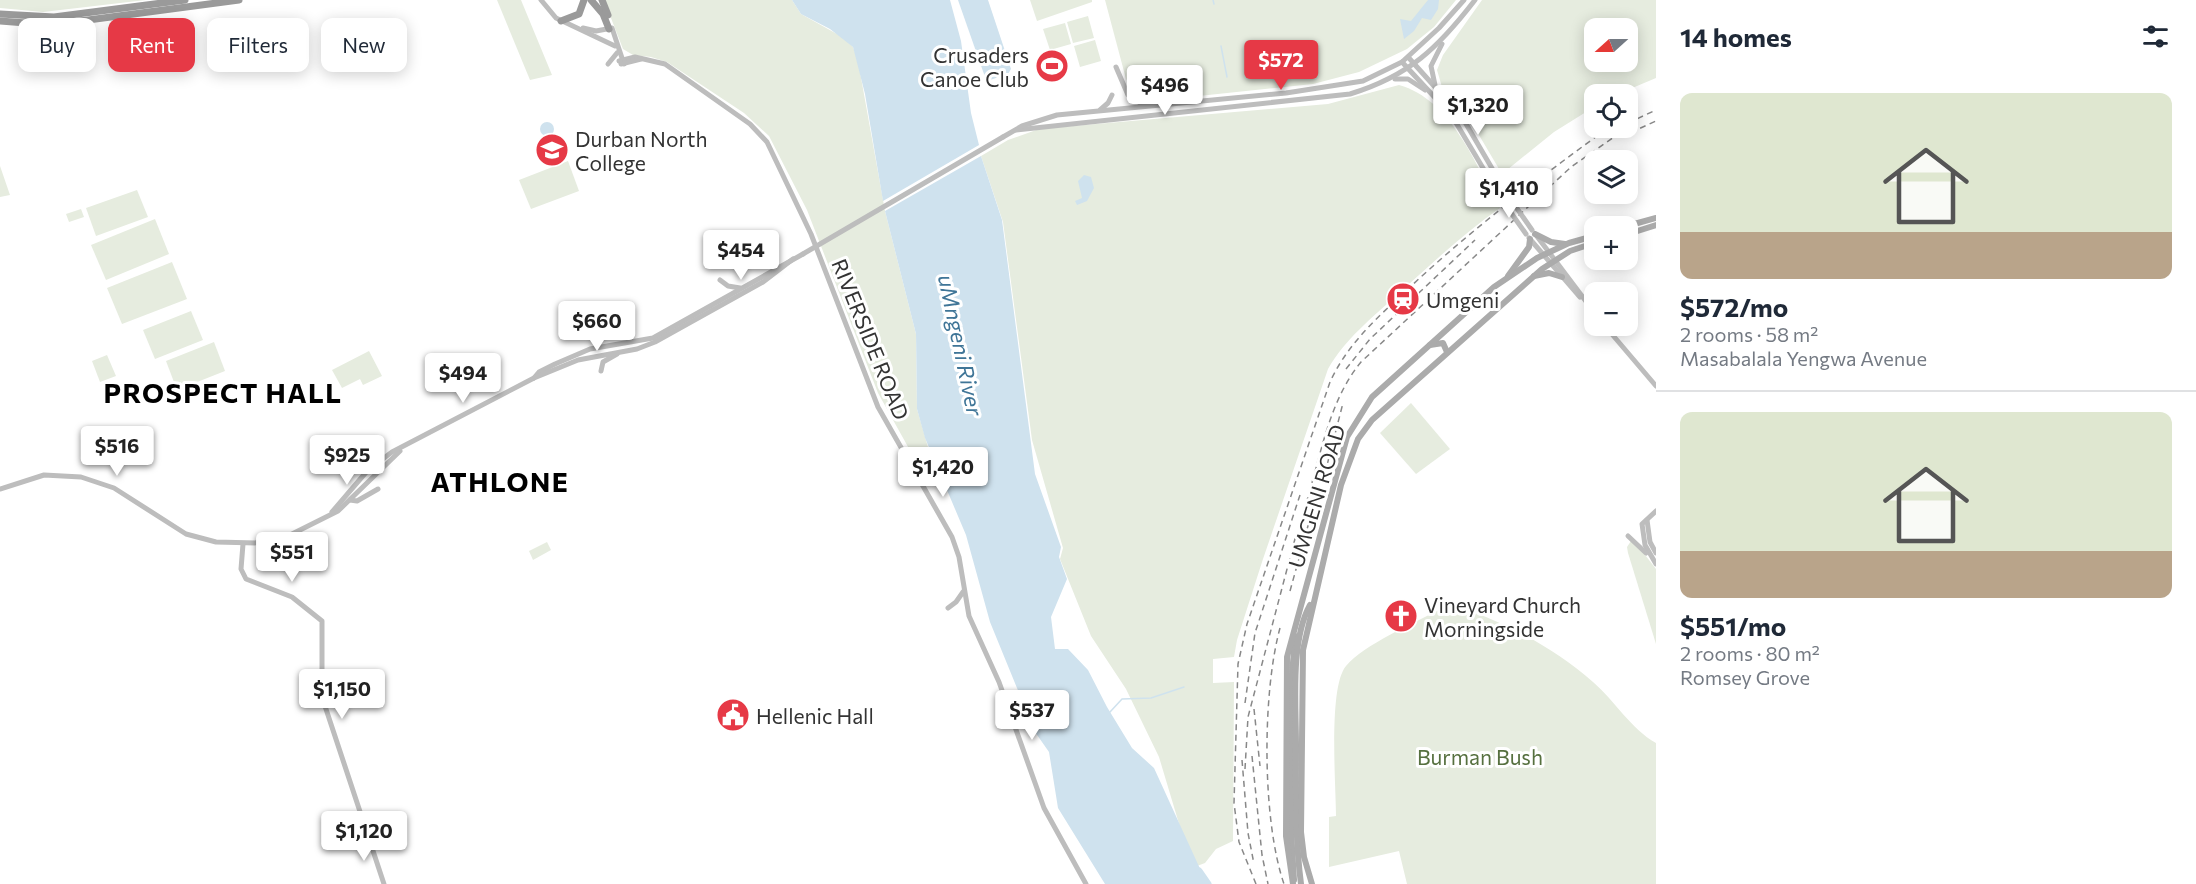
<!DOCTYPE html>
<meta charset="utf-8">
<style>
body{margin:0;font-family:Commissioner,sans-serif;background:#f6f6f7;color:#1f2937;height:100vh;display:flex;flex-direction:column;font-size:22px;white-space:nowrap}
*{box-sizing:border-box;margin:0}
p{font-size:20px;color:#747a83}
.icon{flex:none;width:33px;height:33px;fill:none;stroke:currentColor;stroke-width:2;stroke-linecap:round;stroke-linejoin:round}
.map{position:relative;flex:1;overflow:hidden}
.side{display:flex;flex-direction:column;background:#fff;width:540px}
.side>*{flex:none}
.hud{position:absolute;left:18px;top:18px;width:570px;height:54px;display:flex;gap:12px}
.needle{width:39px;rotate:249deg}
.controls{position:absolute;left:1584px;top:18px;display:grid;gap:12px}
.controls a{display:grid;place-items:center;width:54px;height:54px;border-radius:12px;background:#fff;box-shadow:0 3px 15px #0003;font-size:30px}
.price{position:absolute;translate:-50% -51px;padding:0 14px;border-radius:6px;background:#fff;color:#222;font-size:20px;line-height:39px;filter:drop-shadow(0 2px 3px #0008)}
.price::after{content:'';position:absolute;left:50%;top:36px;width:18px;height:14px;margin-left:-9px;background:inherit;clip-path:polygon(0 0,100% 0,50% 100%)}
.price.selected{background:#e63946;color:#fff}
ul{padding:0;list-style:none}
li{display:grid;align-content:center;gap:12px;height:318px;padding:0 24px}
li+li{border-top:2px solid #e0e1e3}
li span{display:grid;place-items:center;height:186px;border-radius:12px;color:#555}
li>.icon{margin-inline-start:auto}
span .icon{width:108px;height:108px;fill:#fffc;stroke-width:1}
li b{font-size:26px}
h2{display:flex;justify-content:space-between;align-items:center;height:72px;padding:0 24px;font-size:26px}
.chip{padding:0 21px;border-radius:12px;background:#fff;box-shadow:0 3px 15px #0003;font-size:21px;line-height:54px}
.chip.selected{background:#e63946;color:#fff}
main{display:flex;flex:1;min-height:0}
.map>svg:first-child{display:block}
</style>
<main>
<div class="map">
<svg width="1656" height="884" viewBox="0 0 1656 884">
<rect width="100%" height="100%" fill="#fff"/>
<g fill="#e6ecdf" fill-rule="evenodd">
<polygon points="0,0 146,0 43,12 0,8"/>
<polygon points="497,0 521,0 552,75 530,80"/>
<polygon points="604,0 792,0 801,14 846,39 853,47 858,61 885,211 916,334 917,409 932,461 917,463 878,393 807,210 769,136 744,113 667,62 651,57 633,55 623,49"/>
<polygon points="1030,0 1092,0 1092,2 1037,21"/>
<polygon points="1105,0 1456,0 1434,27 1407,49 1359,72 1313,84 1142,102 1126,79"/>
<path d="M1482,0H1656V78L1618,94H1594V107L1554,132L1502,174L1473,125L1442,87L1437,70L1443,55ZM1594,28H1628V62H1594Z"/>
<polygon points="1088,16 1094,38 1073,43 1067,22"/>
<polygon points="1065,23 1071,44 1050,50 1043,29"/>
<polygon points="1095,40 1101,61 1080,67 1074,46"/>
<path d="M1399,85C1452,100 1475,164 1500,208C1463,234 1430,265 1397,295C1372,318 1345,339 1328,369L1263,559L1237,640L1234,657L1213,659V683L1234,682L1233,841L1216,849L1205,863L1197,866L1186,847L1159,757L1126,689L1091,636L1060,559L1063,548L1032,440L1003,222L981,156L1008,140L1039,129L1328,104Z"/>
<polygon points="568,161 579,191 531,209 519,180"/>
<polygon points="0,166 10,195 0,197"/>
<polygon points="137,190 148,217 96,236 86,208"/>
<polygon points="81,209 84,217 69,222 66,214"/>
<polygon points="155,219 169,254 106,280 91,245"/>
<polygon points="172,262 187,299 122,324 107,288"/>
<polygon points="191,311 203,340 155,359 143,330"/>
<polygon points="214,342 225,371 177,390 166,361"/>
<polygon points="369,351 382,376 363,385 360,379 342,388 332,370"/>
<polygon points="107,355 116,376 100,382 92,361"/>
<polygon points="1411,403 1450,449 1416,474 1380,433"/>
<polygon points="1631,541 1635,542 1656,569 1656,644 1628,553 1627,547"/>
<polygon points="547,542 551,550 533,560 529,551"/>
<path d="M1444,602C1497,618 1551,645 1593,682C1615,701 1631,729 1656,743V884H1407L1399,851L1329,867V817L1336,816C1336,786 1328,687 1346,666C1363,645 1416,622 1441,609Z"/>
</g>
<g fill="#cfe2ee">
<polygon points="792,0 950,0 961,41 971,113 979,145 883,201 865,94 853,47 830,29 801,14"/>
<polygon points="958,0 988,0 1011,69 1008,74 990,80 985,77"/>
<polygon points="1428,0 1439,0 1438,9 1431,20 1422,18 1414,31 1404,39 1400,19 1411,21"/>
<circle cx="547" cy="129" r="7"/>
<polygon points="981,156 1002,220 1035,474 1061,547 1059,557 1067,579 1051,617 1055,649 1068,649 1088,670 1107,707 1132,748 1154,768 1207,884 1105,884 1058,808 1049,752 1035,732 990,622 966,535 925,438 917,409 916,334 885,211"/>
<polygon points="1084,175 1091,177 1094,188 1087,201 1077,205 1075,201 1082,198 1078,181"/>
</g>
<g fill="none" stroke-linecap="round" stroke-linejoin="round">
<g stroke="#cfe2ee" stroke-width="1.5">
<polyline points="1213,0 1214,4"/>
<polyline points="1221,46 1227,77"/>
<polyline points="1110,712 1122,699 1151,698 1184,687"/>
</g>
<polyline stroke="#cfe2ee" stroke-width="7" points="1199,871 1208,884"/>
<g stroke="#bdbdbd" stroke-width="5">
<polyline points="541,0 556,18 615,46"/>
<polyline points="583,28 596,31 612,28 624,64"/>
<polyline points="1408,57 1462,117 1507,194"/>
<polyline points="619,61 635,57 665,64 750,124 767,142 811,234 878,407 952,537 959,557 969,616 999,682 1044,808 1086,884"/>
<polyline points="1402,62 1452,116 1502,200"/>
<polyline points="608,64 617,53"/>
<polyline points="621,64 641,59"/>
<polyline points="1116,67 1128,95 1143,105"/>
<polyline points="1395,79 1408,79 1425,90"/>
<polyline points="1435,85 1431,66 1442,44"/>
<polyline points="1100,110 1108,103 1112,95"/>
<path d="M1016,130L1350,94C1409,76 1438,48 1475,0"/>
<polyline points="1003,137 1022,126 1057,115 1286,93 1363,81 1402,62 1439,28 1464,0"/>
<polyline points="1536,235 1594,312"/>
<polyline points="1529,238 1580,297"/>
<polyline points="720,280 728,286 740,288"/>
<polyline points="1605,326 1656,386"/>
<polyline points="601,371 603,362 617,354"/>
<polyline points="534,378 539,372 555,364 590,349 653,338 803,254"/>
<polyline points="0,489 44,475 81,477 114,488 186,534 216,542 260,543 290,535 338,511 400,451"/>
<polyline points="350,500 357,501 378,489"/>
<polyline points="1656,511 1642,524 1645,545 1656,564"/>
<polyline points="332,512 368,470 392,452 534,378 578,360 637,349 655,342 763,282 793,259"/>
<polyline points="1647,520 1650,542 1656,553"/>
<polyline points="1628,536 1646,553"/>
<polyline points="243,544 241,569 246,579 292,597 322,621 322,697 384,884"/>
<polyline points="948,608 956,602 963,592"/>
</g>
<g stroke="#ababab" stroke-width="6">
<polyline points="1627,226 1656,218"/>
<polyline points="1535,234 1551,242 1565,244"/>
<polyline points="1628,234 1656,225"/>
<polyline points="1508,276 1529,247 1530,239"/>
<polyline points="1534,276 1549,273 1562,277"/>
<polyline points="1430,345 1443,343 1447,352"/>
<polyline points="1294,880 1291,831 1291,689 1295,636"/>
<polyline points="1293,884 1286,836 1287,657 1347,437 1372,397 1494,287 1537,258 1569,243 1594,236"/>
<path d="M1301,884C1295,838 1296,792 1296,746C1296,705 1290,641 1310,605"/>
<polyline points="1312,884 1304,857 1301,832 1303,650 1341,485 1358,439 1372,420 1542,269 1570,251 1594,243"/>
</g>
<g stroke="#9a9a9a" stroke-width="7">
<polyline points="591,0 603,14 609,29"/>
<polyline points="602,0 608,15"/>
<polyline points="0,14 54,17 185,0"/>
<polyline points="0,21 39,24 73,22 239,0"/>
<polyline points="561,21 579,14 584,0"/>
</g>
<g stroke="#888" stroke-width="1.5" stroke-dasharray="6 4.5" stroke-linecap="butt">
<polyline points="1628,123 1656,110"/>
<polyline points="1621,137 1656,121"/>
<polyline points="1346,369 1370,339 1475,240"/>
<polyline points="1325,473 1343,403"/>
<path d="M1303,513C1320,462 1327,403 1361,362L1571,167L1627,128"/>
<polyline points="1290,591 1314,504"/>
<path d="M1280,628C1262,694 1262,820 1284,884"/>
<polyline points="1245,703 1255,633 1300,495"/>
<polyline points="1254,709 1260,766"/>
<polyline points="1252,756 1262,855 1268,884"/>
<polyline points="1242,760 1248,833 1254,864"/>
<polyline points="1245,769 1248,717 1296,535"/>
<path d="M1256,884L1239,842L1234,803L1238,664L1247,624L1330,382C1348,343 1378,317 1409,288C1471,230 1539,178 1608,128"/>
</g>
<g stroke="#bdbdbd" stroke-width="5">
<polyline points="1507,194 1532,230"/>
<polyline points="1502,200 1526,234"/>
<polyline points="803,254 1003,137"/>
</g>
</g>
<defs>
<g id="stadium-disc" transform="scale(1.725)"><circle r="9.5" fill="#e63946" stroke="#fff"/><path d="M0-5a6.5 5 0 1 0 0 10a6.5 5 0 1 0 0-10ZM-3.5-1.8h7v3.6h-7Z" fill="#fff"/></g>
<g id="school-disc" transform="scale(1.725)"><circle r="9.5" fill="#e63946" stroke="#fff"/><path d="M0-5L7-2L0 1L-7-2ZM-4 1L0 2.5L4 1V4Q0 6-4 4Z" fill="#fff"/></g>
<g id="station-disc" transform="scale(1.725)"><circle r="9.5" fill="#e63946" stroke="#fff"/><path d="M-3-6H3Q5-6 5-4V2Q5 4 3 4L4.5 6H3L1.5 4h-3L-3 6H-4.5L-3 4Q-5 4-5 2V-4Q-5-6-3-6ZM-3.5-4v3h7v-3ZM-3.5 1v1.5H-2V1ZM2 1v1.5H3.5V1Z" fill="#fff"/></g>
<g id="church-disc" transform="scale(1.725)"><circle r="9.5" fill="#e63946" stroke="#fff"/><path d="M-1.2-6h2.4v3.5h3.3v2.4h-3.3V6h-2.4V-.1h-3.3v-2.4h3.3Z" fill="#fff"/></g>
<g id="civic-disc" transform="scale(1.725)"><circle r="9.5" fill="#e63946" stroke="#fff"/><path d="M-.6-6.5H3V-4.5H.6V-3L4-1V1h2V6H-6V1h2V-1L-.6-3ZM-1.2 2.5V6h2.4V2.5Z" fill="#fff"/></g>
</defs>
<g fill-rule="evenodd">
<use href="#stadium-disc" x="1052" y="66"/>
<use href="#school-disc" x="552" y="150"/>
<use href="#station-disc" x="1403" y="299"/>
<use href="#church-disc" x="1401" y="616"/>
<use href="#civic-disc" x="733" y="715"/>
</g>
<g text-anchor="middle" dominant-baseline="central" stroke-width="6" stroke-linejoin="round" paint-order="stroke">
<g font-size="21" fill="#333" stroke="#fff" text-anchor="start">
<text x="1029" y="54" text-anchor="end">Crusaders<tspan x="1029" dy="24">Canoe Club</tspan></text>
<text x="575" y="138">Durban North<tspan x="575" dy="24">College</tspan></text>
<text x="1426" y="299">Umgeni</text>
<text x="1424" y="604">Vineyard Church<tspan x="1424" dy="24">Morningside</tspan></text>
<text x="756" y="715">Hellenic Hall</text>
</g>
<g font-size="21" fill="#333" stroke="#fff">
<text transform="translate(871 339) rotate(68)">RIVERSIDE ROAD</text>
<text transform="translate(1316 496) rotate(-73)">UMGENI ROAD</text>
</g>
<g font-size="21" fill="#56703f" stroke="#fff">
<text x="1480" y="756">Burman Bush</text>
</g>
<g font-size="22" font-style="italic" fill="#3f7597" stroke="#fff">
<text transform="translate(961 345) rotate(78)">uMngeni River</text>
</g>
<g font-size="27" font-weight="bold" letter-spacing="1.5" fill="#000" stroke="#fff">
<text x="223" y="392">PROSPECT HALL</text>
<text x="500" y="481">ATHLONE</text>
</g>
</g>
</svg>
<div class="controls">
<a><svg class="needle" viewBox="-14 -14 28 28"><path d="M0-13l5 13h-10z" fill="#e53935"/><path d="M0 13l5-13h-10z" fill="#747a83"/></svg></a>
<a><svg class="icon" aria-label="locate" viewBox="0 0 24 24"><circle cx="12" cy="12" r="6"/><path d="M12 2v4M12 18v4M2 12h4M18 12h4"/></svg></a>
<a><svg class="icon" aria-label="layers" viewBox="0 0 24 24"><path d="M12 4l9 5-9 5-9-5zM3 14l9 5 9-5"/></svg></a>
<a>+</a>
<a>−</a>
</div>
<b class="price selected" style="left:1281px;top:91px">$572</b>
<b class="price" style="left:1165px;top:116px">$496</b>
<b class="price" style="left:1478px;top:136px">$1,320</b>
<b class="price" style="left:1509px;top:219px">$1,410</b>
<b class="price" style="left:741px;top:281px">$454</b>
<b class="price" style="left:597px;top:352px">$660</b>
<b class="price" style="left:463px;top:404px">$494</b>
<b class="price" style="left:117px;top:477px">$516</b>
<b class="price" style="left:347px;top:486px">$925</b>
<b class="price" style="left:943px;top:498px">$1,420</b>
<b class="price" style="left:292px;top:583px">$551</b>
<b class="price" style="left:342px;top:720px">$1,150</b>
<b class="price" style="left:1032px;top:741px">$537</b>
<b class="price" style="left:364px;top:862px">$1,120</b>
<div class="hud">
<a class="chip">Buy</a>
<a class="chip selected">Rent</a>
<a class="chip">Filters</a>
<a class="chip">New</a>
</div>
</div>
<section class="side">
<h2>14 homes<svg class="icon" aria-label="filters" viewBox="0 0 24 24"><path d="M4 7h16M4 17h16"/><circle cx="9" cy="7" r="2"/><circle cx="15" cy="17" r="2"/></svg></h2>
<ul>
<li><span style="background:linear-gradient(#dfe7d0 75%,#b9a48a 0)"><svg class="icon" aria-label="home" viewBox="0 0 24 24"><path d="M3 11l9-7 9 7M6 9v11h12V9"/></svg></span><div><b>$572/mo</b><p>2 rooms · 58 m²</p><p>Masabalala Yengwa Avenue</p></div></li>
<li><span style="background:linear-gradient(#dfe7d0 75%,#b9a48a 0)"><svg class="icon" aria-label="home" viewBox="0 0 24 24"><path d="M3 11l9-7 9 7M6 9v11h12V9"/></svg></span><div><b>$551/mo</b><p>2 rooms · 80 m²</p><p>Romsey Grove</p></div></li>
</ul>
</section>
</main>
